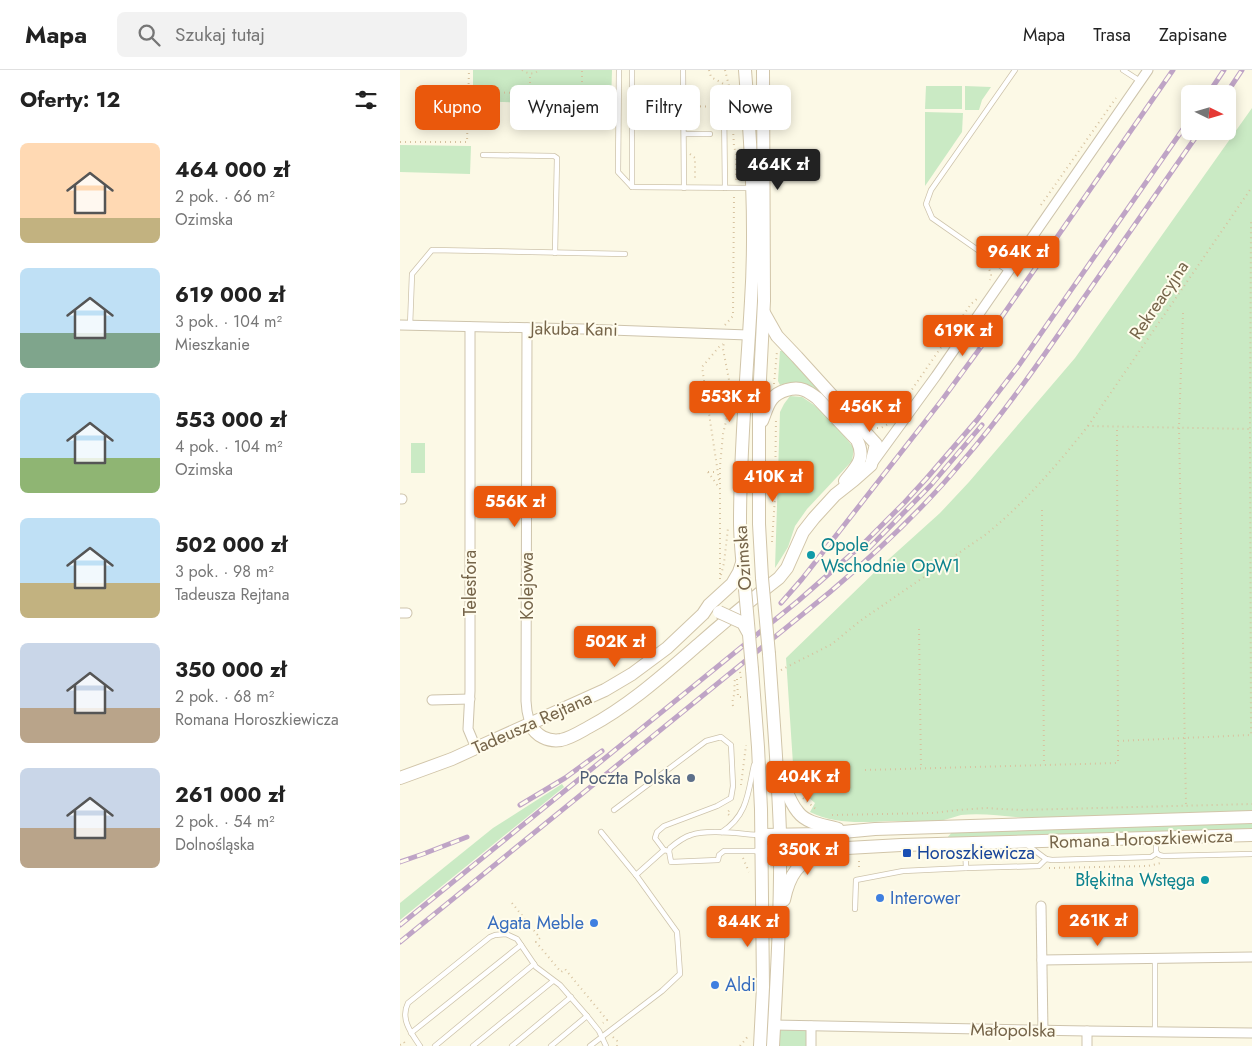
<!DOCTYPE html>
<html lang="pl">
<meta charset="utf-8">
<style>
body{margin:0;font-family:Jost,sans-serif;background:#f2f2f2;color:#222;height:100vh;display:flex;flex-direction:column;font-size:19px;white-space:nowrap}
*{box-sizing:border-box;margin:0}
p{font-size:16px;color:#767676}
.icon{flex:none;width:28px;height:28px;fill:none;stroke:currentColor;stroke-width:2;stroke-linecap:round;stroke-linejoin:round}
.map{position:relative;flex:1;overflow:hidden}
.panel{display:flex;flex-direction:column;background:#fff;width:400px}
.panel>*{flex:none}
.banner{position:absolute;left:15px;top:15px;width:475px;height:45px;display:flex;gap:10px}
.needle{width:32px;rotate:95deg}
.buttons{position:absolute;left:781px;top:15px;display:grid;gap:10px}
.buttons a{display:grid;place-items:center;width:55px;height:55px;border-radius:8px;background:#fff;box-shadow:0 2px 12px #0003;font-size:25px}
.price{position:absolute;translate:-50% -42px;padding:0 11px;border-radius:5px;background:#ea580c;color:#fff;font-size:16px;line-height:32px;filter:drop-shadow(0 1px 2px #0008)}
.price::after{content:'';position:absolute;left:50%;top:30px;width:15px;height:11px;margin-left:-8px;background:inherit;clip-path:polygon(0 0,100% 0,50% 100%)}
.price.current{background:#222;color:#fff}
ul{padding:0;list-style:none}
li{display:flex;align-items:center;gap:15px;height:125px;padding:0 20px}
li span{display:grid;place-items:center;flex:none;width:140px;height:100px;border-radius:8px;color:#555}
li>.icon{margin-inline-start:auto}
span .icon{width:60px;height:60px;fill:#fffc;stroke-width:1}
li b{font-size:21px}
h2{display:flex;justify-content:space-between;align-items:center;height:60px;padding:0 20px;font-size:21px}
.pill{padding:0 18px;border-radius:8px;background:#fff;box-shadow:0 2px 12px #0003;font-size:18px;line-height:45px}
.pill.current{background:#ea580c;color:#fff}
header{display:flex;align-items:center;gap:30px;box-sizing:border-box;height:70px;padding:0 25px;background:#fff;border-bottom:1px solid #e0e0e0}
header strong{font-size:24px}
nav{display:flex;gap:28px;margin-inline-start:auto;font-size:18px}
.search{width:350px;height:45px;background:#f2f2f2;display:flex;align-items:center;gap:12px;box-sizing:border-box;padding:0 18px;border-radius:8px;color:#767676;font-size:19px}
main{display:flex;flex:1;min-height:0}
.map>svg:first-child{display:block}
</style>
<header>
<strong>Mapa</strong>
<div class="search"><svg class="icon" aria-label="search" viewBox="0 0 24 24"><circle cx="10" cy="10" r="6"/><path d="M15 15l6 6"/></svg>Szukaj tutaj</div>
<nav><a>Mapa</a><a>Trasa</a><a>Zapisane</a></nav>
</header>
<main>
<section class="panel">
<h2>Oferty: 12<svg class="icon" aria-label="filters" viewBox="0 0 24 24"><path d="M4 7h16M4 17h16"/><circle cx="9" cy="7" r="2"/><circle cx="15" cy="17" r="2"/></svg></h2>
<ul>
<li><span style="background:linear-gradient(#ffd9b3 75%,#c2b280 0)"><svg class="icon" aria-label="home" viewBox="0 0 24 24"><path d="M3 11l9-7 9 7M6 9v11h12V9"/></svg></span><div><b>464 000 zł</b><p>2 pok. · 66 m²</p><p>Ozimska</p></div></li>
<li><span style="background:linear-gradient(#bfe0f5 65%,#7fa58c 0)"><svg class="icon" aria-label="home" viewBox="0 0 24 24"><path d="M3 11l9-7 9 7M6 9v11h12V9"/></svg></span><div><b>619 000 zł</b><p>3 pok. · 104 m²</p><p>Mieszkanie</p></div></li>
<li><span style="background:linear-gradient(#bfe0f5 65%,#8fb573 0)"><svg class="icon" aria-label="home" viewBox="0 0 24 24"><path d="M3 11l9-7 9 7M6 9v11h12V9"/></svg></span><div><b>553 000 zł</b><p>4 pok. · 104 m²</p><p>Ozimska</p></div></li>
<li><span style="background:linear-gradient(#bfe0f5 65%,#c2b280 0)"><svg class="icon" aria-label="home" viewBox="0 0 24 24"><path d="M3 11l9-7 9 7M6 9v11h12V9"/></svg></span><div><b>502 000 zł</b><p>3 pok. · 98 m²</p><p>Tadeusza Rejtana</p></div></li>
<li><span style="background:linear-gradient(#c9d6e8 65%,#b9a48a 0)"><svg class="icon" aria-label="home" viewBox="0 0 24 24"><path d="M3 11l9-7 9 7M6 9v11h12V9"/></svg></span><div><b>350 000 zł</b><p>2 pok. · 68 m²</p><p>Romana Horoszkiewicza</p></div></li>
<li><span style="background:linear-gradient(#c9d6e8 60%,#b9a48a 0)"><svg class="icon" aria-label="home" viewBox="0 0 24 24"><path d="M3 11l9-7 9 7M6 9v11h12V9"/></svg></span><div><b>261 000 zł</b><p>2 pok. · 54 m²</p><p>Dolnośląska</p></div></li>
</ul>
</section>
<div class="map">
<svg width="852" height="976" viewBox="0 0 852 976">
<rect width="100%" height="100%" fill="#fcf9e6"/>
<g fill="#caeac4">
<polygon points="73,0 212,0 211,36 73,31"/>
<polygon points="526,16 562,16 562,39 525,39"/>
<polygon points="565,16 591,17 582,30 579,40 565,40"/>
<path d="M852,38V742L637,748C611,748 586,742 561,745C553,747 546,750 538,751C523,752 508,751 492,751C464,752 436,755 410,742L415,733L401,721L396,711L393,694L386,588L479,498L540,443L569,412L675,288Z"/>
<polygon points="525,42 563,43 562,62 525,116"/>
<polygon points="0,75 71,76 70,104 0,102"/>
<path d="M380,281H383L418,319L423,326C408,315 399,310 380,315L378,311Z"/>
<polygon points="390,326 402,327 414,335 432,351 454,378 452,391 407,439 395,456 388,477 375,498 380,342 384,334"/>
<rect x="11" y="373" width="14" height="30"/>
<polygon points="162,714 164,717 0,850 0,833 93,758"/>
<polygon points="852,753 852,758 837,760 547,768 553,761"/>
<polygon points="374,955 411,956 411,976 373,976"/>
</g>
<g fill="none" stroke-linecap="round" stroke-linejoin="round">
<g stroke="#cec4ac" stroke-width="6">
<g id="lane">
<polyline points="219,0 218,102 232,117 350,118"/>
<polyline points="232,0 232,117"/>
<polyline points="283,0 284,118"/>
<polyline points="723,0 740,11"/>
<polyline points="315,28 323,28 324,37 325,118"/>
<polyline points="284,64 310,64"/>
<polyline points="83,85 154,86 157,88 155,183"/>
<polyline points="608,201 532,148 526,134 531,120 615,0"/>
<polyline points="10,256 12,204 32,180 225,184"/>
<polyline points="214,740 306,671 321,667 331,675 333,716 331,728 317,736 264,756 257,762 255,768 264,780"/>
<polyline points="201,762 236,805"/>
<path d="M322,762C348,745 348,722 354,695"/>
<polyline points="756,770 756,782 759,785 763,786 852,784"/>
<polyline points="626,774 646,789 652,790 751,787 757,783"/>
<path d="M359,781H324L319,785L318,790L271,792L269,781L270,778C276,773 284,767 291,765C308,759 341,764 360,765"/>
<polyline points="566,798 639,796 646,789"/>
<polyline points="455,839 456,810 503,801 566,798 565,775"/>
<polyline points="755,888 755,962"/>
<polyline points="11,963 121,875"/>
<path d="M20,976C11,963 0,949 8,933L90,867L95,865L106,864L117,869L136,897L160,915L187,946L199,961L206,976"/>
<polyline points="35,976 134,894"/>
<polyline points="73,976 153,911"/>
<polyline points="112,976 171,927"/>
<polyline points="151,976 187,946"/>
<polyline points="190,976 262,921 280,904 277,862 236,805 264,780 269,781"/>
</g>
</g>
<g stroke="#cec4ac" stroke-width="11">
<g id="street">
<polyline points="0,255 183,259 348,265"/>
<polyline points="70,257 70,621 68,659 76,678"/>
<polyline points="127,258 126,631 127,641 130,654"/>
<polyline points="474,391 536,306 748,0"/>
<polyline points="0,429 2,429"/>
<polyline points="0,543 7,543"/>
<polyline points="32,630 70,629"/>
<polyline points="641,836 643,960"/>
<polyline points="642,890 852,887"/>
<polyline points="374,955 687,961 852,963"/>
<polyline points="411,976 411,956"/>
<polyline points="687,976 687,961"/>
</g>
</g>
<g stroke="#d1c5a9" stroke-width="14">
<g id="secondary">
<path d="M362,351C365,344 367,335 372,329C378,321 394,316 404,320C409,322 413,325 417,328L457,370C466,389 457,396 445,411"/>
<polyline points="362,508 359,454 359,329 364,231 363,0"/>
<path d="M345,519C343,497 340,474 340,451C340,378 347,304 351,231C356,154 351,77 345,0"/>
<path d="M369,584C373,644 378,703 380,763C381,834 377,905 373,976"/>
<polyline points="352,599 358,677 361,739 363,917 360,976"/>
<path d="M130,654C136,666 148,672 161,670C171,668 180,662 189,657C230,635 264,604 299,574C325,551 352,529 379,508L387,498L403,462L414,448L435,425L454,410L471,395L476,374L397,287L377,266L364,243"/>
<path d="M380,706C385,717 390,733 398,742C407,754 425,755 438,759"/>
<polyline points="0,708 52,689 76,678 205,620 232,604 267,578 303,544 309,535 332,514 339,502 342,493"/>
<polyline points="361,765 421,764 475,759 852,747"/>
<polyline points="361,781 393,781 501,775 852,765"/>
<path d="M384,830C389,806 398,790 423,784"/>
</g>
</g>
<g stroke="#d7c3a0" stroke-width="2" stroke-dasharray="1 4" stroke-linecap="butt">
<path d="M122,0C128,4 134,5 139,0"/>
<polyline points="309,0 311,7 329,17"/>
<polyline points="325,0 329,16 330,24"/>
<polyline points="69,22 182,24 182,0"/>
<polyline points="130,23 130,4"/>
<polyline points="290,36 318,37"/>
<polyline points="333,59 334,76 336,84 336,111"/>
<polyline points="0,72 67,72 69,0"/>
<polyline points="290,84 295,88 295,110"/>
<polyline points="641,135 716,28"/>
<polyline points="598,184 601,185 608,184"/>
<polyline points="588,195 591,205 590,210"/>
<polyline points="783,243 779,357 786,735"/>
<polyline points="325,255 333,246 334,126"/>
<polyline points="374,314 377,281"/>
<polyline points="495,344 571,234 578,228"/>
<polyline points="688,356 852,117"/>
<polyline points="477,358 481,358 488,354"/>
<polyline points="308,402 320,419"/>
<polyline points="308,402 318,402"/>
<polyline points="319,410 302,297 319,277 323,274"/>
<polyline points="642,440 644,695"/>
<polyline points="372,472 375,427 376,347"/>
<polyline points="321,505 324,493 328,458"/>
<polyline points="320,509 320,396 323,364 327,347 329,310 323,279 324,272"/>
<polyline points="519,559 521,698"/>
<path d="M381,600L432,574L460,551L585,465C624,434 657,395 688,356L852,359"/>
<polyline points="337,609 338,627 342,627"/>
<path d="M333,636C332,631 333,629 334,625C335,620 334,614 335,609H337"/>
<polyline points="718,671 851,665 850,359 851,152"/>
<polyline points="465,700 718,693 717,357"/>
<polyline points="341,715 346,675"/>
<polyline points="403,728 418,741"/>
<polyline points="329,745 327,743 331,738"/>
<polyline points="432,745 533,743 558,740 586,738 620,740 852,734"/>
<polyline points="343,788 349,802"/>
<polyline points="459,791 459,801"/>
<polyline points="649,798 748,796 761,793"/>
<polyline points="112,833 140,868 136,872 161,902 165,899 207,950 203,953"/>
<polyline points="213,967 217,971 217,976"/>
<polyline points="0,975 4,972 7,976"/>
<polyline points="340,976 349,965"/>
</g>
<use href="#lane" stroke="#fff" stroke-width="4.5"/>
<use href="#street" stroke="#fff" stroke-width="9"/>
<use href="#secondary" stroke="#fff" stroke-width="12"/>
<g stroke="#bfa4c6" stroke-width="5">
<g id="rail">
<polyline points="808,24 824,0"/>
<polyline points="826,24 842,0"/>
<polyline points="469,478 531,415 582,355"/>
<polyline points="381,533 402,509 542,330 578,281 773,0"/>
<polyline points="120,735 165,708 202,681"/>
<polyline points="0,792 23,784 67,767"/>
<polyline points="0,855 398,531 464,473 504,433 526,409 577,350 619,295 790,49"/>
<path d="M0,872L430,522C477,482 522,440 562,392C605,342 643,287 681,232C721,175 760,118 800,61"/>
</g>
</g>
<use href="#rail" stroke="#fffcec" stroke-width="3" stroke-dasharray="9" stroke-linecap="butt"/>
<g stroke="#d1c5a9" stroke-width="14" stroke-linecap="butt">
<g id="secondary-bridge">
<polyline points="362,508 369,584"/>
<polyline points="345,519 352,599"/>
<polyline points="319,542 343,553 348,562"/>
</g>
</g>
<polyline stroke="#d7c3a0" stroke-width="2" stroke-dasharray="1 4" stroke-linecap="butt" points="340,602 341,608"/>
<use href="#secondary-bridge" stroke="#fff" stroke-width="12"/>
</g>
<g fill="#0f9aa8" stroke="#fffcec" stroke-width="2">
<circle cx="411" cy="485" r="5"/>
<circle cx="805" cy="810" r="5"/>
</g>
<circle fill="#5c6f8a" stroke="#fffcec" stroke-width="2" cx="291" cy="708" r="5"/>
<rect fill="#1a4fb4" stroke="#fffcec" stroke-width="2" x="502" y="778" width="10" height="10" rx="2.5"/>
<g fill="#3f7fe0" stroke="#fffcec" stroke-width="2">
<circle cx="480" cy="828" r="5"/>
<circle cx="194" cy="853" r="5"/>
<circle cx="315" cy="915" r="5"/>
</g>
<g text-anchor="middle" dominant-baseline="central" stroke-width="4" stroke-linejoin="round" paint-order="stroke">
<g font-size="18" fill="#76654a" stroke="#fffcec">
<text transform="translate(759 230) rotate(-56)">Rekreacyjna</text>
<text transform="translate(174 259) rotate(1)">Jakuba Kani</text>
<text transform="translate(343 488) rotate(-94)">Ozimska</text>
<text transform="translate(70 513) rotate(-90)">Telesfora</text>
<text transform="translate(127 516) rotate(-90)">Kolejowa</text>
<text transform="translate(132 653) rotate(-24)">Tadeusza Rejtana</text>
<text transform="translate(741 769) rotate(-2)">Romana Horoszkiewicza</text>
<text transform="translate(613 960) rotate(1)">Małopolska</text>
</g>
<g font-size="18" fill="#0d838f" stroke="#fffcec" text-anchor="start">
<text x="421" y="475">Opole<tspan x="421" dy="21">Wschodnie OpW1</tspan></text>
<text x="795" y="810" text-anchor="end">Błękitna Wstęga</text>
</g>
<g font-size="18" fill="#4e5e75" stroke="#fffcec" text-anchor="end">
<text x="281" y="708">Poczta Polska</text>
</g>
<g font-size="18" fill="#164399" stroke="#fffcec" text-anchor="start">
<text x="517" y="783">Horoszkiewicza</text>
</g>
<g font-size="18" fill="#366cbe" stroke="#fffcec" text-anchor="start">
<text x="490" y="828">Interower</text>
<text x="184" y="853" text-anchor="end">Agata Meble</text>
<text x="325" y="915">Aldi</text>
</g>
</g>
</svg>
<div class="buttons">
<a><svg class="needle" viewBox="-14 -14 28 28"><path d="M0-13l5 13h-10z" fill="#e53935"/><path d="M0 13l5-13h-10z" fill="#767676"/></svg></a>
</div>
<b class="price current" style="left:378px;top:121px">464K zł</b>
<b class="price" style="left:618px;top:208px">964K zł</b>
<b class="price" style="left:563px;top:287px">619K zł</b>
<b class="price" style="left:330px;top:353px">553K zł</b>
<b class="price" style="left:470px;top:363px">456K zł</b>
<b class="price" style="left:373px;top:433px">410K zł</b>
<b class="price" style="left:115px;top:458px">556K zł</b>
<b class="price" style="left:215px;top:598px">502K zł</b>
<b class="price" style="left:408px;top:733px">404K zł</b>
<b class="price" style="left:408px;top:806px">350K zł</b>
<b class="price" style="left:698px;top:877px">261K zł</b>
<b class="price" style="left:348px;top:878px">844K zł</b>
<div class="banner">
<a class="pill current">Kupno</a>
<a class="pill">Wynajem</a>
<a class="pill">Filtry</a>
<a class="pill">Nowe</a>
</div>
</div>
</main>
